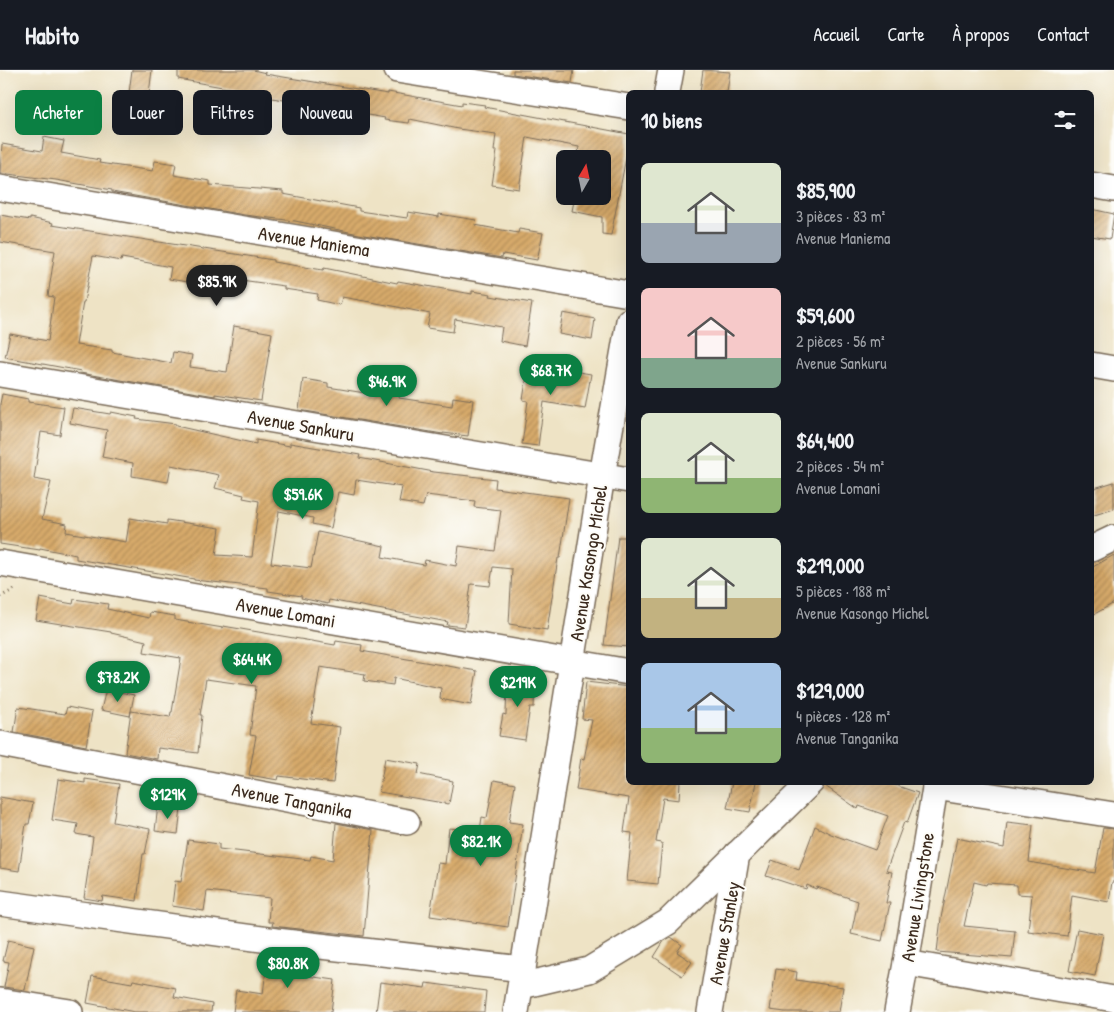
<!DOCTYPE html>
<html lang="fr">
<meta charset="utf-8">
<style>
body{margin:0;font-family:"Patrick Hand",sans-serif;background:#20242c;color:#f1f3f6;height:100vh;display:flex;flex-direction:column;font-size:19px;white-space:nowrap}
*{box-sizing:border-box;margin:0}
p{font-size:16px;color:#9ea1a6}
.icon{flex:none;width:28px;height:28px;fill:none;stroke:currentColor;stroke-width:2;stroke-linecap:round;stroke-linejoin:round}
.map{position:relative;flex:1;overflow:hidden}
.sheet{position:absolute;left:626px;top:20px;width:468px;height:695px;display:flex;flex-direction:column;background:#171b24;border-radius:8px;box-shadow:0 5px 20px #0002}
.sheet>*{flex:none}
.hud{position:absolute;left:15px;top:20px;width:475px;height:45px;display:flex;gap:10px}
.needle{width:32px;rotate:9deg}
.controls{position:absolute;left:556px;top:80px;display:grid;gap:10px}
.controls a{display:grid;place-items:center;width:55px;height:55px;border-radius:8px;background:#171b24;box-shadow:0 5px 20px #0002;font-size:25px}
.price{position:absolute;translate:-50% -42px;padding:0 11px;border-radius:18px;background:#0b8043;color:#fff;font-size:16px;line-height:32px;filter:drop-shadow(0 1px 2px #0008)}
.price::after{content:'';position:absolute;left:50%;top:30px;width:15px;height:11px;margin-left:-8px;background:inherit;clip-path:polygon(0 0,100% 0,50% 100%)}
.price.active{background:#222;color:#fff}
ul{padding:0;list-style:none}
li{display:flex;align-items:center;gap:15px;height:125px;padding:0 15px}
li span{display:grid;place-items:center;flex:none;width:140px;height:100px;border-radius:8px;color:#555}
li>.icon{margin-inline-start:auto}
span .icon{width:60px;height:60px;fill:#fffc;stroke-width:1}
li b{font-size:21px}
h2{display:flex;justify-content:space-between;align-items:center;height:60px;padding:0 15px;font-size:21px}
.pill{padding:0 18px;border-radius:8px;background:#171b24;box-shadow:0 5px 20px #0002;font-size:18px;line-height:45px}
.pill.active{background:#0b8043;color:#fff}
header{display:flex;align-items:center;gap:30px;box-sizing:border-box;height:70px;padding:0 25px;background:#171b24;border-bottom:1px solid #363941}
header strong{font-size:24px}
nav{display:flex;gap:28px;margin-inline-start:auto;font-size:18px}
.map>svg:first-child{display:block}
</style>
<header>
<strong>Habito</strong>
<nav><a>Accueil</a><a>Carte</a><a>À propos</a><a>Contact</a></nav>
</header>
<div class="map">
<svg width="1114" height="942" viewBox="0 0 1114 942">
<defs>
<pattern id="building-hatch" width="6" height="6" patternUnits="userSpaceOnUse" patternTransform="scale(1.25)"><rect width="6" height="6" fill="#d7aa6b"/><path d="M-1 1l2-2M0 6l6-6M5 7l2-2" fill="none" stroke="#b08b57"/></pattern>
</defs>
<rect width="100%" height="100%" fill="#fdfcf7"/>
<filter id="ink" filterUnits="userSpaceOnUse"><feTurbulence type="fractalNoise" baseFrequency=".02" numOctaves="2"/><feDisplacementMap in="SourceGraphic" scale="10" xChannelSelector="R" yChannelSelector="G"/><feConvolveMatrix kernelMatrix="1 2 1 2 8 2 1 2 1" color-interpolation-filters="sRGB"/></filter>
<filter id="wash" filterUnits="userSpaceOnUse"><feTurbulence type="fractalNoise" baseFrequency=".0096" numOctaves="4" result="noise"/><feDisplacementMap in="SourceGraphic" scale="20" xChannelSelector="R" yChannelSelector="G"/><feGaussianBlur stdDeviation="1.12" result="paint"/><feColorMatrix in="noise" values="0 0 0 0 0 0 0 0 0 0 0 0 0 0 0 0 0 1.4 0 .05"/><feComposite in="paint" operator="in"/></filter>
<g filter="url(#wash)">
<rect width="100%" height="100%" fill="#eee3c5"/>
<g id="blocks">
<g fill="url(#building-hatch)" fill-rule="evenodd">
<polygon points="132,0 152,0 145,56 125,53"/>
<polygon points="178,0 253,0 266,3 265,4 388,24 388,22 462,35 462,32 485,35 484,37 629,64 629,72 611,165 602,164 602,147 572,141 575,126 602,126 602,89 578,84 579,77 527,67 519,119 492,115 497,81 494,81 496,64 458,59 410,49 409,53 384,50 385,48 261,26 256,54 234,50 239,20 178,9"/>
<polygon points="513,0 574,0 572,13 513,4"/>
<polygon points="703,0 730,2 727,22 700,22"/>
<polygon points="44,67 64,71 61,83 100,90 99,93 153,101 155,91 176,94 174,105 210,111 210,115 283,121 283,124 359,138 359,141 407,148 408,142 439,147 439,144 476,150 475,155 518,163 519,159 543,163 537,190 503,184 502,188 364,165 295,151 244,145 112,122 112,120 56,110 0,103 2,74 42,81"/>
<polygon points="1091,139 1114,144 1110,169 1091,166"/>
<polygon points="0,145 30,150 30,148 53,153 52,155 273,190 273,192 323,200 324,198 397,213 398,211 472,224 472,221 491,224 490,226 532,233 525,276 500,271 502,257 455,249 453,262 427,258 430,244 393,236 342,227 340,235 317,230 318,224 284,219 284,216 248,211 196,200 194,213 169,209 171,197 122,188 121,191 93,186 84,232 83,232 76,275 112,280 112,282 171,293 173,282 192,285 190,297 227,302 234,256 272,263 261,331 215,324 215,326 80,303 81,301 5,287 10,264 48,271 54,227 48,226 55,181 0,172"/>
<polygon points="563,243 595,249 592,270 559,264"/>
<polygon points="528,298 553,302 554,298 591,304 585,339 544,332 538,376 522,374 528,331 523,330"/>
<polygon points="381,300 403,303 399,328 452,336 453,327 473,330 468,366 443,363 443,364 299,340 303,309 328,313 328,317 377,325"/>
<path d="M2,324L28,329V332L64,337L60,365L41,362L34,409L51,412L42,449L67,454L66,462L126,472L130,448L167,454V450L220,458L216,485L252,487L259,431L243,428L244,425L215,418L219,405L171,395L168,412L132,406L133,393L102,387L107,360L70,353L73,338L110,344L111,342L137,347L136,349L176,354V356L256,374V370L290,376V373L360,385L359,388L434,402L496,409L495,418L569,428L560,488H558L547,560L509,554L512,499L493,497L490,516L471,514L465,557L447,555L448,552L329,530L328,534L301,528L302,526L268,521V518L194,510V509L76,489V485L40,478V480L0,474V334ZM356,410L402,417L399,432L423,436L426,425L475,431L474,437L501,440L495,481L459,476L456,496L425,490L424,495L382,487L384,476L318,462L311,498L271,493L279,441L313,448L312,454L331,458L338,422L354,425Z"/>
<polygon points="1114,412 1114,439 1091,446 1091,419"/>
<polygon points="618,467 629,467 629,577 604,575"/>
<polygon points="1114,485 1114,533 1091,546 1091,498"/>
<polygon points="40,528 73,534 74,529 108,534 107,539 149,548 150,542 175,546 175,550 223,558 223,556 335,575 336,571 362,575 361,581 477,601 471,635 440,629 441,618 394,608 393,615 364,611 365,604 320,597 311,653 340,657 333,713 279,706 278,710 249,705 256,666 250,665 256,616 206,609 200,645 202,645 198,683 158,678 157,689 125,683 131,641 170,647 171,642 172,642 181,588 144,582 146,571 111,563 111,562 36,550"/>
<polygon points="507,609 535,610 534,637 530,637 525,670 499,666 503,644 506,645"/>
<polygon points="586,612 629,617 629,712 680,712 679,730 663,728 656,772 662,773 658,814 627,811 632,763 624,762 629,728 576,720 581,688 584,689 592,650 582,649"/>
<polygon points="106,619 134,625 130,646 101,640"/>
<polygon points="18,637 65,644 67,637 92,642 86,676 14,662"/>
<polygon points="385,688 420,694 418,704 453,711 449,734 379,722"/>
<polygon points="58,709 85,713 85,709 119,714 113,752 150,759 145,784 143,784 137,831 103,826 102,831 84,828 93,767 76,764 78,754 52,750"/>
<polygon points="494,710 515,714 509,752 523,754 508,857 430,846 438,793 445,794 449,758 480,761 482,747 487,748"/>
<polygon points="732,712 756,712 750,742 727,738"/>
<polygon points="825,712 886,712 918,723 907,753 904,752 886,801 892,802 886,833 890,833 882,871 851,864 858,831 817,817 816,819 807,815 806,819 766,806 772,790 799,800 815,756 831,764 875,780 888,746 859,736 858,739 825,716"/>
<polygon points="0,727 33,733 29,754 26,754 19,801 0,798"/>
<polygon points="158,735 181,738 178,764 155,761"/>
<polygon points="1007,752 1033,755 1029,792 1095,803 1103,758 1114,759 1114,812 1112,812 1109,832 1072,825 1067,866 1028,861 1032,825 1017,824 1017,815 987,813 986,815 974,812 964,856 1015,861 1012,888 937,882 941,848 957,768 1004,778"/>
<polygon points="336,753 373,760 364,866 272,856 273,852 268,852 270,828 207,821 204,841 172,836 175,811 181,812 188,770 219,774 219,779 310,790 311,786 333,790"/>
<polygon points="1077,859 1103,864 1095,906 1069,901"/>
<polygon points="671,867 682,875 677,882 692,892 682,906 654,887 664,871"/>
<polygon points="8,870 34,876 25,920 4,917 9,892 3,891"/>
<polygon points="268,884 310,889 307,906 335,910 331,942 233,942 236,920 263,924"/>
<polygon points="776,899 797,902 796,910 843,917 839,942 785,942 770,940"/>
<polygon points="92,906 132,913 133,910 176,918 174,927 212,934 211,942 135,942 87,933"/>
<polygon points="380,912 425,918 426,913 486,921 484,942 376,942"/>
</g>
</g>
</g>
<g filter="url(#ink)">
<use href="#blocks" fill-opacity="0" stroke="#7a6b58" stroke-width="1"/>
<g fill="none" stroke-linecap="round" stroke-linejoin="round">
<g stroke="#7a6b58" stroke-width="28">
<g id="minor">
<polyline points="397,0 629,37"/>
<polyline points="667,22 671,0"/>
<polyline points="1091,115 1114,119"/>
<polyline points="0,118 629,224"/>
<polyline points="1091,295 1114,299"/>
<polyline points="0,304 629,410"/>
<polyline points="1091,479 1114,468"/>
<polyline points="0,493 629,602"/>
<polyline points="0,674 407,752"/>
<polyline points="935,717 1114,745"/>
<polyline points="0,833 276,871 523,899"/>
<polyline points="906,893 1114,929"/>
<polyline points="521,916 589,900 668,852 811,712"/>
<polyline points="0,931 70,942"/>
<polyline points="516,942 602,406 629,251"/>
<polyline points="710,942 737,784"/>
<polyline points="897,942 906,893 936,712"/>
</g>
</g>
<polyline stroke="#7a6b58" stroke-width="3" stroke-dasharray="1 4" stroke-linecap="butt" points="0,527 15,519"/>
<use href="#minor" stroke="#fff" stroke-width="25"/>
</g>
</g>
<g text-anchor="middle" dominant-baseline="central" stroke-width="4" stroke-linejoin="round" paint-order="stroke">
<g font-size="19" fill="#3b2a1e" stroke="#fdfcf7">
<text transform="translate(314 171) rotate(9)">Avenue Maniema</text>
<text transform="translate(301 355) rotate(10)">Avenue Sankuru</text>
<text transform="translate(588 493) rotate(-81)">Avenue Kasongo Michel</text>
<text transform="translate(286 542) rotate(10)">Avenue Lomani</text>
<text transform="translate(292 730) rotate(11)">Avenue Tanganika</text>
<text transform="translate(917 827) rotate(-81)">Avenue Livingstone</text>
<text transform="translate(724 863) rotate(-80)">Avenue Stanley</text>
</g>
</g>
</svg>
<div class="controls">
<a><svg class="needle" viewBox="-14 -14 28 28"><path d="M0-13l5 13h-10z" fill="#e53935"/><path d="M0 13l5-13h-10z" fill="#9ea1a6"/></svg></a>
</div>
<b class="price active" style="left:217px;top:237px">$85.9K</b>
<b class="price" style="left:551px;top:326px">$68.7K</b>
<b class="price" style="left:387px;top:337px">$46.9K</b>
<b class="price" style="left:303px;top:450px">$59.6K</b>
<b class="price" style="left:252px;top:615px">$64.4K</b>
<b class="price" style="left:118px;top:633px">$78.2K</b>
<b class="price" style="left:518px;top:638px">$219K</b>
<b class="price" style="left:168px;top:750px">$129K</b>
<b class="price" style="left:481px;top:797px">$82.1K</b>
<b class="price" style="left:288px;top:919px">$80.8K</b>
<div class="hud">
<a class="pill active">Acheter</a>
<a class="pill">Louer</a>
<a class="pill">Filtres</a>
<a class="pill">Nouveau</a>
</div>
<section class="sheet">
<h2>10 biens<svg class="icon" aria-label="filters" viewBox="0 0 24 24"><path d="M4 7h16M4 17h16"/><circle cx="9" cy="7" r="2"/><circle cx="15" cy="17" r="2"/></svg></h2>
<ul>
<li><span style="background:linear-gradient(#dfe7d0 60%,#9aa5b1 0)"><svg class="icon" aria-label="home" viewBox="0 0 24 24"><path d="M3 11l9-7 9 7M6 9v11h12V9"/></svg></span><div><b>$85,900</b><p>3 pièces · 83 m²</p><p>Avenue Maniema</p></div></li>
<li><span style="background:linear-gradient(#f6c9c9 70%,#7fa58c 0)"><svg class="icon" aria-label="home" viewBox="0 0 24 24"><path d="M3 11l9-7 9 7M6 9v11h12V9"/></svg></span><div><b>$59,600</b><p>2 pièces · 56 m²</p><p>Avenue Sankuru</p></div></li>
<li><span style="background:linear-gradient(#dfe7d0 65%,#8fb573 0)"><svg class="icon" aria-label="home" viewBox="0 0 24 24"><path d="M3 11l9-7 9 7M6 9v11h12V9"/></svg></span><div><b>$64,400</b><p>2 pièces · 54 m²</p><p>Avenue Lomani</p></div></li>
<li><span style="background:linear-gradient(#dfe7d0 60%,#c2b280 0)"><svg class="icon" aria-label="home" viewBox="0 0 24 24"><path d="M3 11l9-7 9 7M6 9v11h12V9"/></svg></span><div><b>$219,000</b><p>5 pièces · 188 m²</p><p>Avenue Kasongo Michel</p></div></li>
<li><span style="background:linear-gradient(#a9c7e8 65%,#8fb573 0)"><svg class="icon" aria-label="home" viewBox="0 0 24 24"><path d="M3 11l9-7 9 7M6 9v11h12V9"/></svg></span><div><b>$129,000</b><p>4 pièces · 128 m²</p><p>Avenue Tanganika</p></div></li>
</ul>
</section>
</div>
